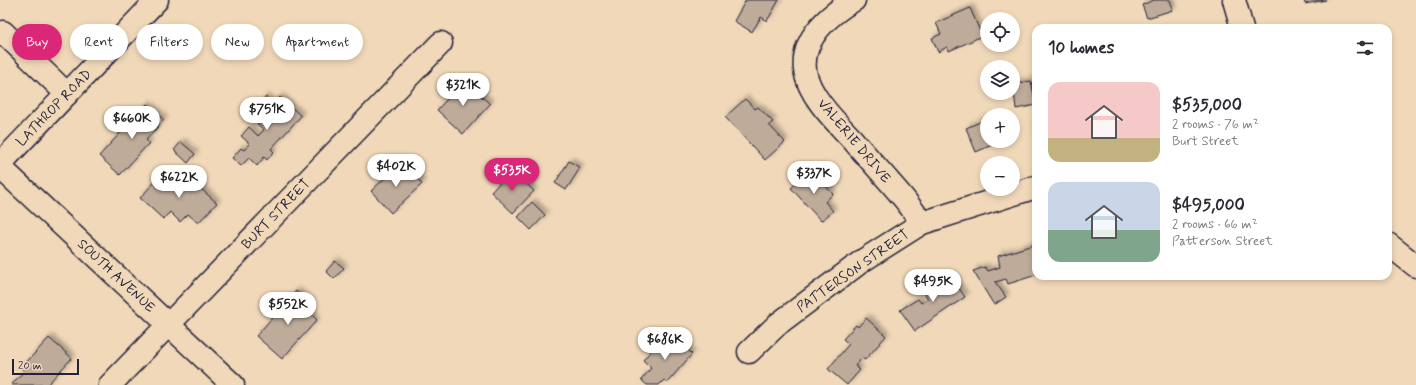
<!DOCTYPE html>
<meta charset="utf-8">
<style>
body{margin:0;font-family:Mynerve,sans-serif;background:#f7f7f7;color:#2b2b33;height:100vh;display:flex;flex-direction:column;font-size:15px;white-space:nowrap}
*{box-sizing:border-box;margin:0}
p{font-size:13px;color:#7c7c81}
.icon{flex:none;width:22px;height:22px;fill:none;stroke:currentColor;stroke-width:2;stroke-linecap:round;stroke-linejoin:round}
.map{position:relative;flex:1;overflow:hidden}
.details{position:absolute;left:1032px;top:24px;width:360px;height:256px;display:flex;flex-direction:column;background:#fff;border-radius:12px;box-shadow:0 2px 6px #0003}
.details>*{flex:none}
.guide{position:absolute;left:12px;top:24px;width:380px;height:36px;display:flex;gap:8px}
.controls{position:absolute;left:980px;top:12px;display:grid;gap:8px}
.controls a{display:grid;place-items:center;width:40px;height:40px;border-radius:50%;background:#fff;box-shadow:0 2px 6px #0003;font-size:20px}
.scale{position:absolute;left:12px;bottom:10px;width:67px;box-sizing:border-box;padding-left:4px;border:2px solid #22223b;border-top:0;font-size:11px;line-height:14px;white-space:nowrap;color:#22223b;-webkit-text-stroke:3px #f1d8b9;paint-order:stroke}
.price{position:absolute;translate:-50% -34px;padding:0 9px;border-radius:14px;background:#fff;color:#222;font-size:13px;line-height:26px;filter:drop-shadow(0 1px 2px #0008)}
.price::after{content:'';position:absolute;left:50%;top:24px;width:12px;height:9px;margin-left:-6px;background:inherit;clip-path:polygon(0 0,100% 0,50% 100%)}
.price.active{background:#db2777;color:#fff}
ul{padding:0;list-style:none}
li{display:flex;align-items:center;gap:12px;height:100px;padding:0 16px}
li span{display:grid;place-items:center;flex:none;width:112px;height:80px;border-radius:12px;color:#555}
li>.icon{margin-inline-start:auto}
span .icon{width:48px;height:48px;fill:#fffc;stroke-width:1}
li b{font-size:17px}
h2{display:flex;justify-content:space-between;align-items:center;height:48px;padding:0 16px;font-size:17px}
.pill{padding:0 14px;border-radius:18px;background:#fff;box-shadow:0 2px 6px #0003;font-size:14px;line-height:36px}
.pill.active{background:#db2777;color:#fff}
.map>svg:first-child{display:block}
</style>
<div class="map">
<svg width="1416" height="385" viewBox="0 0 1416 385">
<defs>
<filter id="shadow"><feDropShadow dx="3.5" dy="-3.5" stdDeviation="2" flood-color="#0004"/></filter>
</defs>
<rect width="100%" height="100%" fill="#f1d8b9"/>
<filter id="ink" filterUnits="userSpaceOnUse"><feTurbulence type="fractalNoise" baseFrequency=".025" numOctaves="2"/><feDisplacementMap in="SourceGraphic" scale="8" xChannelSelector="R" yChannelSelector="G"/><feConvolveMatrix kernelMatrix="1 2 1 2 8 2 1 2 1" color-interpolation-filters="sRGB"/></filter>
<g filter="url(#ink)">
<g fill="#beab9a" stroke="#22223b" filter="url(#shadow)">
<polygon points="746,0 779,0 767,21 761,17 752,32 734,21"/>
<polygon points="1154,0 1170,0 1173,10 1147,18 1142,5"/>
<polygon points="1304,0 1326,0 1305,4"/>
<polygon points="970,8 982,36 949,51 947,47 938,52 932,38 941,34 936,23"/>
<polygon points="464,81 490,104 463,134 437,110"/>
<polygon points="1031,81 1036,105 1016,109 1013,84"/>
<polygon points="266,97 273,104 280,97 301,116 271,149 274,152 267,160 264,157 257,166 249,158 241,166 232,158 241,148 244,150 250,144 241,136 249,127 258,136 264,130 257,124 261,118 254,111"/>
<polygon points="745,99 755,109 758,107 773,122 769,125 785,142 765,160 725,117"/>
<polygon points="147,104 164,120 146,140 149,143 120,175 99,156"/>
<polygon points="987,119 987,141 1001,141 976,152 966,128"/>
<polygon points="181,142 195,154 188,163 174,150"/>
<polygon points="569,161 580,168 566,190 555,183"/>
<polygon points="402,162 422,184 391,213 371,191"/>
<polygon points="512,170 534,191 513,213 491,192"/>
<polygon points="811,170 833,194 825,202 833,211 821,221 791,188"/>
<polygon points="183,173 217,203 198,223 188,214 180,222 170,212 163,219 140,198 159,177 171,187"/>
<polygon points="532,202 545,215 531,230 518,217"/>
<polygon points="1036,244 1036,275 1008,284 1006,279 995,282 1006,297 994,305 973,271 985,267 988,271 1000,267 998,256"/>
<polygon points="335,261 344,268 334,279 326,271"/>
<polygon points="951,277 965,297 915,331 900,310 918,299 921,303 928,299 923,291 940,280 942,283"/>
<polygon points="296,291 311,304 306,309 317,320 282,359 256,336"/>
<polygon points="866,318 886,336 865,360 862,358 855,366 860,370 847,385 828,369 849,344 843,339 856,325 858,327"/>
<polygon points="668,332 692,354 667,383 664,380 659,385 647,385 641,380 651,368 643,360"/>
<polygon points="49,338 72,358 47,385 11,385 24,371 21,368"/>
</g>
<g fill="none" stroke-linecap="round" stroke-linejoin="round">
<g stroke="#22223b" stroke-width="25">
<g id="minor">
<path d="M854,0C830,14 801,38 805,70C808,95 835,121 852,139C868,158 884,175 900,194C908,203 915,213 922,223"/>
<polyline points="1234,0 1242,28"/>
<polyline points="0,35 3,32 67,94"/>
<polyline points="1388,244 1416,266"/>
<polyline points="749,352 778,324 862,261 922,223 1036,187"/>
<polyline points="110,385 441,43"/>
</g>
</g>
<g stroke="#22223b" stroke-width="25">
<polyline id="major" points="0,164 157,0"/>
</g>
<g stroke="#22223b" stroke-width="25">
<polyline id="highway" points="0,167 233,385"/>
</g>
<use href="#minor" stroke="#f1d8b9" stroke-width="22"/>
<use href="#major" stroke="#f1d8b9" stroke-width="22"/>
<use href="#highway" stroke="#f1d8b9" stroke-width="22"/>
</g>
</g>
<g text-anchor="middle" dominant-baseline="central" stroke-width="4" stroke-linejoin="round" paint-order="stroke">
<g font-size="14" fill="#22223b" stroke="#f1d8b9">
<text transform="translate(54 108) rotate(-46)">LATHROP ROAD</text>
<text transform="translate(854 141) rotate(50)">VALERIE DRIVE</text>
<text transform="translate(276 214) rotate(-46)">BURT STREET</text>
<text transform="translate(853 271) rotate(-35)">PATTERSON STREET</text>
<text transform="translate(116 276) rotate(43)">SOUTH AVENUE</text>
</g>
</g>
</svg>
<div class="controls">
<a><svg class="icon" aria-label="locate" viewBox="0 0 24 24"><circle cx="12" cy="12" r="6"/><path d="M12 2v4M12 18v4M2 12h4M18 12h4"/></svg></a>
<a><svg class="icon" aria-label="layers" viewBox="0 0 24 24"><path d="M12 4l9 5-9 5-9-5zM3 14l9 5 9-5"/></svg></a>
<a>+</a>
<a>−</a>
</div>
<div class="scale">20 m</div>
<b class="price" style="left:463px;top:107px">$321K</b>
<b class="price" style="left:267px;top:131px">$751K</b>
<b class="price" style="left:132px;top:140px">$660K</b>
<b class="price" style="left:396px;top:188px">$402K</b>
<b class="price active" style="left:512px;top:192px">$535K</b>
<b class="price" style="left:814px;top:195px">$337K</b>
<b class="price" style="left:179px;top:199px">$622K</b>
<b class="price" style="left:933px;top:303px">$495K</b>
<b class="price" style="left:288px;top:326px">$552K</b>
<b class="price" style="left:665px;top:361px">$686K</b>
<div class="guide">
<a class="pill active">Buy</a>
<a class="pill">Rent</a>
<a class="pill">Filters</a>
<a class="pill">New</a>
<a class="pill">Apartment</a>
</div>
<section class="details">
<h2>10 homes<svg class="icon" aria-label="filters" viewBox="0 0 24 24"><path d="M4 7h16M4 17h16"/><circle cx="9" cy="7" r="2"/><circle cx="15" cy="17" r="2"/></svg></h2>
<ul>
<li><span style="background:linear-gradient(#f6c9c9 70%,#c2b280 0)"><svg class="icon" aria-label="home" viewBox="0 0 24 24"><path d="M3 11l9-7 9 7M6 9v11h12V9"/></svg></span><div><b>$535,000</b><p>2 rooms · 76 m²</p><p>Burt Street</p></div></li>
<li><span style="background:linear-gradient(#c9d6e8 60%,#7fa58c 0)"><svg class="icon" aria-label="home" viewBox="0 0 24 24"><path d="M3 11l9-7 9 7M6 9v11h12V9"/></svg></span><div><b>$495,000</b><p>2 rooms · 66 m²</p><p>Patterson Street</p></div></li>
</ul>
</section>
</div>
